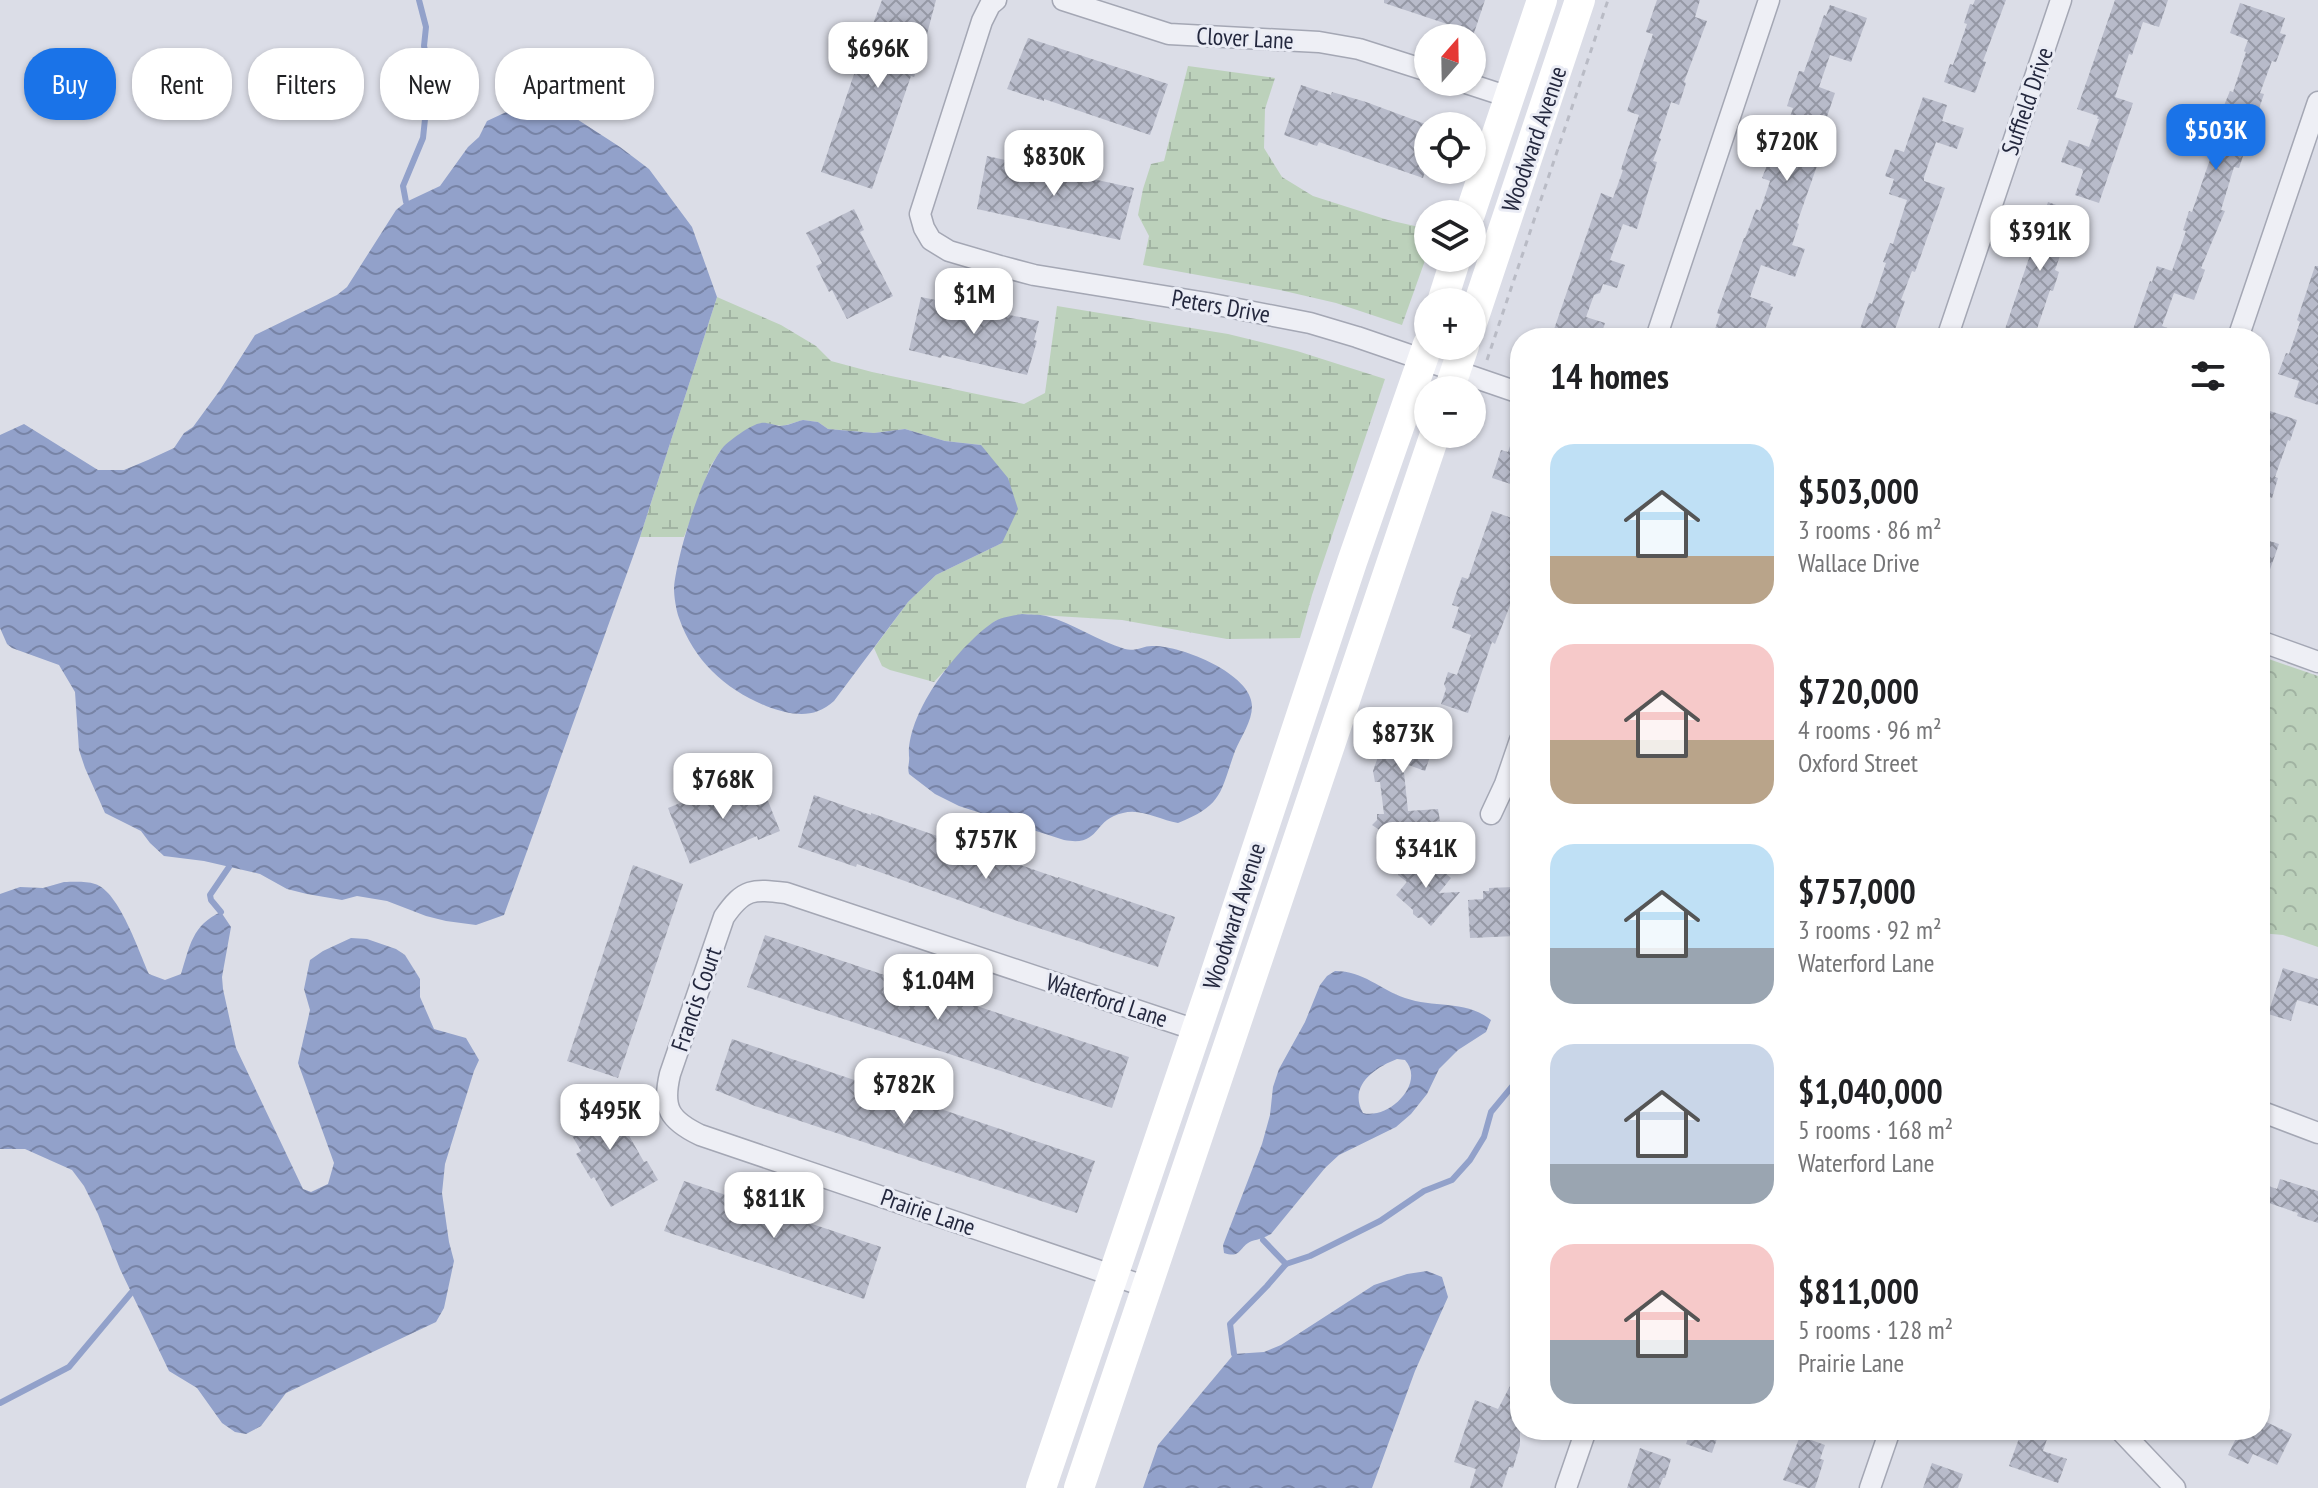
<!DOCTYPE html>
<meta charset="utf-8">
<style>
body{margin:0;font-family:"PT Sans Narrow",sans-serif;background:#f6f6f6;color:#202124;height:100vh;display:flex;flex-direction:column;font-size:30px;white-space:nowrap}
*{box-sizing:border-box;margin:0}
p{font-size:26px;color:#757577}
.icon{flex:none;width:44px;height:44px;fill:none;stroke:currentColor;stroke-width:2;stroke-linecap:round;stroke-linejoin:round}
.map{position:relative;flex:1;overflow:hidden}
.drawer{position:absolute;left:1510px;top:328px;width:760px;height:1112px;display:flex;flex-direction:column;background:#fff;border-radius:32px;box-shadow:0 2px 6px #0004}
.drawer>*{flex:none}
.banner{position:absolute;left:24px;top:48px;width:760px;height:72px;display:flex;gap:16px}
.needle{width:52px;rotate:20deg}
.buttons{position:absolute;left:1414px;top:24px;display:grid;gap:16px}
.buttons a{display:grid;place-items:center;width:72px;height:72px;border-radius:50%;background:#fff;box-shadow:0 2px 6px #0004;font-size:40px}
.price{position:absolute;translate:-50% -68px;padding:0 18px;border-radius:16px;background:#fff;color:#222;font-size:26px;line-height:52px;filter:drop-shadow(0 2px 4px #0008)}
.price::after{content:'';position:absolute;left:50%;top:48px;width:24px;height:18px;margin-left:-12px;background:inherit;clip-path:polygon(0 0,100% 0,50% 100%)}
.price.active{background:#1a73e8;color:#fff}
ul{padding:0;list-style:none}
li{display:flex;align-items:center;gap:24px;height:200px;padding:0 40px}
li span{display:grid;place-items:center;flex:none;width:224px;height:160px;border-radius:24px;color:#555}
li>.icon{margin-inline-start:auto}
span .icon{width:96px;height:96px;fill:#fffc;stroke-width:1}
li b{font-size:34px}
h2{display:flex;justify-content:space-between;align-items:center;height:96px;padding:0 40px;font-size:34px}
.pill{padding:0 28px;border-radius:32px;background:#fff;box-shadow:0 2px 6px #0004;font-size:28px;line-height:72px}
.pill.active{background:#1a73e8;color:#fff}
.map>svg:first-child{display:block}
</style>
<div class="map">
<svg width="2318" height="1488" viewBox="0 0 2318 1488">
<defs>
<pattern id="wetland-marsh" width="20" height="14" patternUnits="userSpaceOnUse" patternTransform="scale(2)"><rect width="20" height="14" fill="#bcd1bb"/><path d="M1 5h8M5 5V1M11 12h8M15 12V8" fill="none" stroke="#a1b3a2"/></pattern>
<pattern id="park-crowns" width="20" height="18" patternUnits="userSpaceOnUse" patternTransform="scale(2)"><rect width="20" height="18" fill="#bcd1bb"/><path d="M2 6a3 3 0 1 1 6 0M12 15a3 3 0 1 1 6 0" fill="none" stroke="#a1b3a2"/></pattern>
<pattern id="water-waves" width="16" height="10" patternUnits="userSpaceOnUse" patternTransform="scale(2)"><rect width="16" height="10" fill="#92a1ca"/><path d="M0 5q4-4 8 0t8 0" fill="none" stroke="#7783a5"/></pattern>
<pattern id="building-cross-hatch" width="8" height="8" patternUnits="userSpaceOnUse" patternTransform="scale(2)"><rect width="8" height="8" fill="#b8bbca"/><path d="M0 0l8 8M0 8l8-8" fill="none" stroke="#9598a5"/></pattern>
</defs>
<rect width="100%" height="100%" fill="#dbdde7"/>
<g fill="url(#wetland-marsh)">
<polygon points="1188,66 1275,78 1265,109 1264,148 1282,177 1313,196 1388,220 1428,229 1428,252 1402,325 1336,303 1280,290 1143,265 1149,236 1138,215 1143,189 1151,164 1164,161"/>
<polygon points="717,297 781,325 816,346 831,361 872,372 1024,404 1045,393 1057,306 1228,334 1297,351 1385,379 1312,595 1300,638 1227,639 1122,620 1022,614 995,621 976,637 934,682 890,670 882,666 874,648 908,602 936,575 1002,543 981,445 945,441 905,429 874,433 828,429 818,422 803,420 783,426 761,423 732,440 721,450 710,467 684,537 640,537"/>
</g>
<polygon fill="url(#park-crowns)" points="2260,656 2318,676 2318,947 2283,935 2260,933"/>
<g fill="url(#water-waves)" fill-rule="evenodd">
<polygon points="533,103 566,112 620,147 649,169 692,227 717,297 640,537 504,915 476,925 446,921 426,916 387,901 357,896 342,900 307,894 287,889 260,874 204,861 164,856 150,843 141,831 105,813 85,768 79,750 75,692 59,665 12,648 7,644 0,628 0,435 24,424 98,470 124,470 148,460 174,448 184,433 193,427 220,390 255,335 337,295 347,287 396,210 406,202 440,186 468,147 479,137 487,121 515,108"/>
<path d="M803,420L818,422L828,429L874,433L905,429L945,441L981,445L1008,478L1018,509L1002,543L936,575L908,602L834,701C813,720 791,715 766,706C725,689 694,661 679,618C676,610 674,596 674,588C677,554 701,477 721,450C726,442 752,424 761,423C766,422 774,425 779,426C787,426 795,422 803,420Z"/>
<path d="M1022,614C1030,615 1039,614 1046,616C1073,623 1098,641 1125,649C1136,652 1144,645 1154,646C1182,646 1252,674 1252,706C1252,722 1241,736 1235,751C1220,793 1223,805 1178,823C1160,820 1141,808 1123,813C1091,820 1102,847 1064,840L959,806L935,794L909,774C907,767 910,762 909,756C907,712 957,648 992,623C1000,617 1012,616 1022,614Z"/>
<path d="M64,882C73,882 86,881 95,884C119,891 139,952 149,974L165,980L181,974C190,946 192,925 221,912L231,927L222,977L223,989L236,1048L303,1189L311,1192L328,1184L334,1163L298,1063L310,1010L304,989L310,960L323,951L351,938L367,939L396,949L405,955L420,979V997L434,1029L466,1038L479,1060L474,1071L445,1164L442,1193L449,1242L454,1261L444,1308L436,1322L286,1393L261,1426L246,1434L235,1432L222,1423L197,1388L169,1371L120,1269L98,1214L84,1186L72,1170L25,1149H0V894L20,887L43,888Z"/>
<path d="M1335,971C1364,971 1379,989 1405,998C1433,1008 1467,1000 1491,1020L1486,1032L1458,1050L1439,1069L1427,1094L1411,1114L1396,1127L1339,1155L1325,1168L1271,1234C1264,1238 1259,1239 1252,1241C1239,1246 1242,1259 1224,1253L1223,1245L1262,1144L1270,1115L1273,1087L1279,1069L1305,1022L1320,985L1327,976ZM1397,1059L1405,1060C1426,1083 1389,1120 1363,1113C1348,1086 1374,1068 1397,1059Z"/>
<polygon points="1427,1271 1442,1277 1448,1297 1415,1371 1372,1488 1143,1488 1158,1445 1234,1354 1264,1352 1281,1345 1374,1285 1407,1274"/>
</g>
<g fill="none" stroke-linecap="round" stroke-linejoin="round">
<g stroke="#92a1ca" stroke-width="6">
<polyline points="406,202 403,186 423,138 430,72 424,46 426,27 419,0"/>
<polyline points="221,912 211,900 210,895 229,867"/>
<polyline points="1263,1240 1286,1264"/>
<polyline points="1234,1354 1230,1324 1267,1286 1286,1264 1310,1256 1380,1221 1424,1191 1452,1180 1470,1160 1484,1137 1491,1112 1515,1083 1520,1082"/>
<polyline points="0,1403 69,1367 131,1293"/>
</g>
</g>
<g fill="url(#building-cross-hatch)">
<polygon points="882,0 936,0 921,57 914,77 911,76 872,189 821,172 852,80"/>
<polygon points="1384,0 1485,0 1474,33 1384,3"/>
<polygon points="1657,0 1700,0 1695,17 1707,21 1684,82 1686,83 1679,105 1671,102 1659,138 1661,139 1653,161 1657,162 1637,229 1623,224 1610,260 1625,265 1617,288 1603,284 1600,293 1594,295 1586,317 1605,323 1600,338 1551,338 1601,193 1613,198 1623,170 1621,169 1639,115 1627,111 1653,34 1646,32"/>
<polygon points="1975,0 2006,0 1983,61 1986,62 1975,93 1944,82 1950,64 1953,65 1967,24 1964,23 1970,4 1973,5"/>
<polygon points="2115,0 2168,0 2159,27 2143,22 2132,55 2129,54 2115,97 2133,103 2099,203 2075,195 2083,172 2082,169 2061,162 2069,140 2089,147 2099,119 2097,119 2098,116 2077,109"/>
<polygon points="2240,3 2285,18 2280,33 2286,35 2276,62 2272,61 2260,93 2264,94 2239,168 2234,167 2221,210 2225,211 2201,268 2205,270 2194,300 2174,293 2162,326 2189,336 2188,338 2130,338 2150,281 2152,282 2157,266 2172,271 2186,231 2183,230 2189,211 2192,212 2206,171 2212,154 2209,153 2225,103 2230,91 2233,92 2246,52 2244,51 2248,40 2230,33"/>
<polygon points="1830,5 1867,18 1851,62 1830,55 1819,87 1835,93 1812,161 1818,163 1797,223 1799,224 1792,245 1805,249 1795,277 1761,265 1750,297 1771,304 1770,306 1773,307 1762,338 1722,338 1713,335 1720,314 1717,313 1744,238 1745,238 1756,209 1760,211 1770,181 1762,178 1777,140 1782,141 1793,108 1787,106 1799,71 1804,72 1824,15 1826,16"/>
<polygon points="1028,38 1168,84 1150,135 1044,99 1044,101 1007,89"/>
<polygon points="1301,85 1331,95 1332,92 1366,102 1428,125 1428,162 1423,178 1319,142 1317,146 1284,135"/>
<polygon points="1923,97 1947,105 1942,121 1964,128 1957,149 1936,142 1924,177 1924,181 1945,188 1915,272 1912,271 1901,300 1905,301 1892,338 1857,338 1869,303 1872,304 1886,263 1883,262 1890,243 1893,244 1907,200 1889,194 1894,179 1885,176 1895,149 1904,152"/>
<polygon points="987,156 1134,188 1120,240 977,209"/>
<polygon points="2048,202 2078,213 2072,231 2069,230 2055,270 2059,272 2053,291 2050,290 2034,338 2002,338"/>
<polygon points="854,209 864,230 860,232 893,296 847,319 832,290 829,292 816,266 822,263 806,233"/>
<polygon points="2315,266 2318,266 2318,405 2294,397 2299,381 2278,374 2286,353 2289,354 2300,322 2297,320"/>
<polygon points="921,297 1039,321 1034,340 1037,341 1027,375 942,355 941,358 909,350"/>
<polygon points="2267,410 2297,420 2290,441 2288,440 2275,477 2278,478 2272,498 2268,496 2263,514 2260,513 2260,432"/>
<polygon points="1517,425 1520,425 1520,487 1492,478 1501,450 1508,452"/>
<polygon points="1492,511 1520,521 1520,556 1511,583 1516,585 1514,595 1495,644 1492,642 1468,713 1441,704 1446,689 1444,684 1448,672 1457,675 1471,635 1452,628 1459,607 1452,605 1462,577 1468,579"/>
<polygon points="2260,538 2279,544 2262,592 2260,592"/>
<polygon points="1395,709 1441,725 1425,771 1403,763 1408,811 1438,809 1440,821 1410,825 1412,844 1384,846 1381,831 1372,825 1377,820 1377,814 1384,814 1380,782 1375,782 1373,771"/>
<polygon points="760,781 780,831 758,840 757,836 690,864 668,808 697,796 698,800 727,789 729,793"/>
<polygon points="814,795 871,815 871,813 1058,878 1058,877 1175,917 1158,967 1023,923 857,864 856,867 798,847"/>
<polygon points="1414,857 1415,871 1428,858 1451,878 1439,893 1460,892 1431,926 1422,917 1418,918 1413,914 1413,910 1396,895 1407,882 1398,875"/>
<polygon points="633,865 683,884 618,1078 567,1061"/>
<polygon points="1514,887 1520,888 1520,911 1515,911 1516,936 1470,938 1468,900 1483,899 1483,891 1489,891 1489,888"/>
<polygon points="765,935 1129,1057 1112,1108 747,987"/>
<polygon points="2283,968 2318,979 2318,1006 2297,1000 2291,1021 2268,1014"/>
<polygon points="732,1039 1095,1161 1077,1213 755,1106 715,1090"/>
<polygon points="610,1096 622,1116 619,1118 644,1162 647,1161 658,1180 611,1207 594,1177 591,1179 576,1154 581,1151 564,1122"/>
<polygon points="2280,1179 2318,1191 2318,1223 2297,1216 2298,1213 2260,1200 2260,1183 2277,1189"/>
<polygon points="684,1181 881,1247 864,1299 664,1231"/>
<polygon points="1520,1367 1520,1445 1513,1468 1509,1467 1502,1488 1470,1488 1476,1469 1454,1462 1475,1400 1498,1409"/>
<polygon points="2260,1419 2292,1434 2277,1465 2253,1454 2248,1464 2228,1455 2240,1430 2260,1430"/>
<polygon points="1691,1430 1720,1430 1712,1453 1686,1444"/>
<polygon points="2022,1430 2050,1430 2043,1451 2067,1459 2058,1483 2009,1466"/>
<polygon points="1800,1436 1825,1445 1820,1459 1824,1460 1815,1488 1808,1488 1783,1480"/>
<polygon points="1640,1448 1671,1459 1665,1478 1663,1478 1659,1488 1627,1488"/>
<polygon points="1932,1463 1963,1474 1958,1488 1923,1488"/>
</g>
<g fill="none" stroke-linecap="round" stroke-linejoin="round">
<g stroke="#a4a7b4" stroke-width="23">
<g id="street">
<polyline points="996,0 990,5 982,21 920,214 924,228 931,240 949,251 1000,266 1034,275 1207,303 1310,323 1357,337 1520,393"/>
<polyline points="1063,0 1169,34 1319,42 1359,49 1428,71"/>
<polyline points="1463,82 1509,97"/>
<polyline points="1656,338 1769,0"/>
<polyline points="1947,338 2061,0"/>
<polyline points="2238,338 2318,102"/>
<polyline points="2260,641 2318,662"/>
<polyline points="1491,814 1505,784 1520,740"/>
<polyline points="2260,1111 2318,1133"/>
<path d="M1147,1287L700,1135C669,1120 662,1108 670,1074L724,917C744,888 753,889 786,893L1196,1030"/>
<polyline points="2120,1430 2175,1488"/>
<polyline points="1566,1488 1586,1430"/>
<polyline points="1870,1488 1890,1430"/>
</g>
</g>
<polyline stroke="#b9bbc5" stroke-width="3" stroke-dasharray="6 6" stroke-linecap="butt" points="1487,360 1608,0"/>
<use href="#street" stroke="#eeeff5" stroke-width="20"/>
<g stroke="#fff" stroke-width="30">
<polyline points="1470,214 1542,0"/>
<polyline points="1442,302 1456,258"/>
<polyline points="1472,323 1580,0"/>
<polyline points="1449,390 1464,346"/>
<polyline points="1041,1488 1208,996 1352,562 1428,344"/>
<polyline points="1079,1488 1435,434"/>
</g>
</g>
<g text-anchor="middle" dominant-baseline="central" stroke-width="6" stroke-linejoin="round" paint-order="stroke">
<g font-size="24" fill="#24283e" stroke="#eaecf5">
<text transform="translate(1245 38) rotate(3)">Clover Lane</text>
<text transform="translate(2027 101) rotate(-71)">Suffield Drive</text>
<text transform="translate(1534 139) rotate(-71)">Woodward Avenue</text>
<text transform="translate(1221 306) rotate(10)">Peters Drive</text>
<text transform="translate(1234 916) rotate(-72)">Woodward Avenue</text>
<text transform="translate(696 999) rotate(-71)">Francis Court</text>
<text transform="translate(1107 1000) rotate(18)">Waterford Lane</text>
<text transform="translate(928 1212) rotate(19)">Prairie Lane</text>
</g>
</g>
</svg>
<div class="buttons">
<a><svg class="needle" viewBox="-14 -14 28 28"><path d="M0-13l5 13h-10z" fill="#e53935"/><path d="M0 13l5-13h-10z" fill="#757577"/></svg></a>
<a><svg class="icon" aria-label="locate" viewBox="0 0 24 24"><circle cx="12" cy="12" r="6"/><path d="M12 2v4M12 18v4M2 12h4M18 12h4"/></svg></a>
<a><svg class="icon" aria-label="layers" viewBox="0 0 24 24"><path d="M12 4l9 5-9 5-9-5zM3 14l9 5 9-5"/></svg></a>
<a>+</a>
<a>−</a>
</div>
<b class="price" style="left:878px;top:90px">$696K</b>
<b class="price active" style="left:2216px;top:172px">$503K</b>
<b class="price" style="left:1787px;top:183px">$720K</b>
<b class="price" style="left:1054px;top:198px">$830K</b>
<b class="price" style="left:2040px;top:273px">$391K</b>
<b class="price" style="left:974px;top:336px">$1M</b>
<b class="price" style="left:1403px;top:775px">$873K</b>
<b class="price" style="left:723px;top:821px">$768K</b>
<b class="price" style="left:986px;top:881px">$757K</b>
<b class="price" style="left:1426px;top:890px">$341K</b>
<b class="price" style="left:938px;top:1022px">$1.04M</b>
<b class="price" style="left:904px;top:1126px">$782K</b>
<b class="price" style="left:610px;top:1152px">$495K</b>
<b class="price" style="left:774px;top:1240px">$811K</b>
<div class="banner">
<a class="pill active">Buy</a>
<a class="pill">Rent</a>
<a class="pill">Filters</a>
<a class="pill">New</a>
<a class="pill">Apartment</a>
</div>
<section class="drawer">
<h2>14 homes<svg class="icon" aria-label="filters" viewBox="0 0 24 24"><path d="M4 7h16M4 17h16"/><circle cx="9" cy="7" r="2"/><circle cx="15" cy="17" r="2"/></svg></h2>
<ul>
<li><span style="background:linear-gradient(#bfe0f5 70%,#b9a48a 0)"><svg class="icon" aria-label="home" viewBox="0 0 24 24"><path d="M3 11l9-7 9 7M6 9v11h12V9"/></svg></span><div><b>$503,000</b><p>3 rooms · 86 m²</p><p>Wallace Drive</p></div></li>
<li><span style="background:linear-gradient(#f6c9c9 60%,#b9a48a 0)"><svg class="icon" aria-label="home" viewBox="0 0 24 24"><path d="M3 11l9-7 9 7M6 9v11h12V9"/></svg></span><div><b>$720,000</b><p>4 rooms · 96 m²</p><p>Oxford Street</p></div></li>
<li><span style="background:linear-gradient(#bfe0f5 65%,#9aa5b1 0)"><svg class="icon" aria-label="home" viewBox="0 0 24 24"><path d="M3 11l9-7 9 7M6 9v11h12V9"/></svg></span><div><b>$757,000</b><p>3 rooms · 92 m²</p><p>Waterford Lane</p></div></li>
<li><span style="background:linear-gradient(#c9d6e8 75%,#9aa5b1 0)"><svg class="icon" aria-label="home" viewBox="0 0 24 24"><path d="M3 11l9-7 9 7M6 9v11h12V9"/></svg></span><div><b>$1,040,000</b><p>5 rooms · 168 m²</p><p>Waterford Lane</p></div></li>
<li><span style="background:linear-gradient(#f6c9c9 60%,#9aa5b1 0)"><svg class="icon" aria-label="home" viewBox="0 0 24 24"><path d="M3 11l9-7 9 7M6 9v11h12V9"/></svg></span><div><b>$811,000</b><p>5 rooms · 128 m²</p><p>Prairie Lane</p></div></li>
</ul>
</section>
</div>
